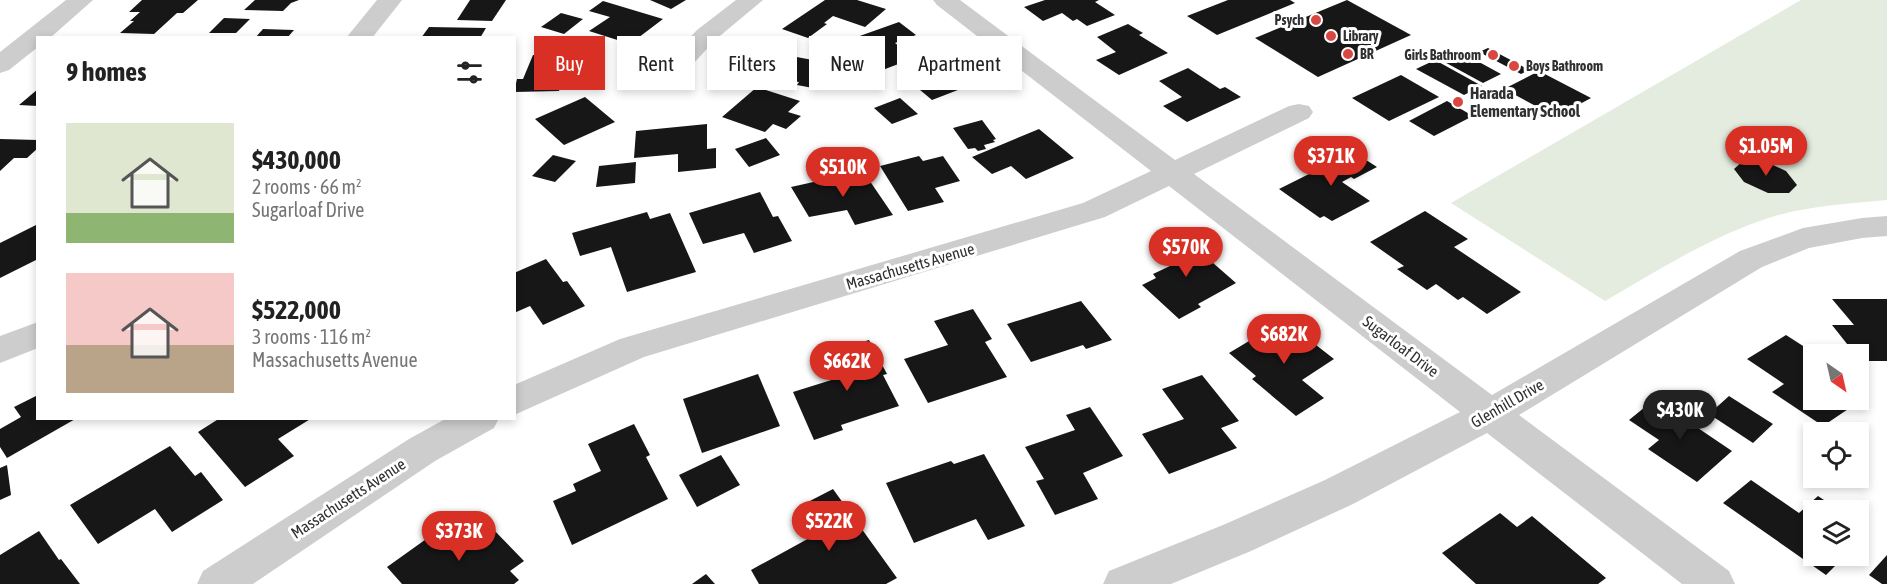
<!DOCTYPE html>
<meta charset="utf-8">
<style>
body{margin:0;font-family:"Asap Condensed",sans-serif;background:#f6f6f6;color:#222;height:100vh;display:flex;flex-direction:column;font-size:22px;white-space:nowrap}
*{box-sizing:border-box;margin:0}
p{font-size:20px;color:#767676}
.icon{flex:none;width:33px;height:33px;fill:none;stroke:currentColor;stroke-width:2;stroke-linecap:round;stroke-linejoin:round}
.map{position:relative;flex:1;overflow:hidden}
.drawer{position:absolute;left:36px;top:36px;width:480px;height:384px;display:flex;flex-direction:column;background:#fff;border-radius:0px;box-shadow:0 3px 9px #0003}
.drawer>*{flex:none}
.guide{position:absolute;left:534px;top:36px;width:570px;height:54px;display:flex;gap:12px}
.needle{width:39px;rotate:146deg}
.buttons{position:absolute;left:1803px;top:344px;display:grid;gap:12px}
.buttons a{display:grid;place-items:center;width:66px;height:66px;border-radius:0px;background:#fff;box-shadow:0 3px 9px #0003;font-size:30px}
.price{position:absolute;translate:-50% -51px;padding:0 14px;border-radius:21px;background:#d93025;color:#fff;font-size:20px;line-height:39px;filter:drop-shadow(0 2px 3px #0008)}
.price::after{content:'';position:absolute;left:50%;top:36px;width:18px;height:14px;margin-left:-9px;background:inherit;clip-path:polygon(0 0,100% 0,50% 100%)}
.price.selected{background:#222;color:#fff}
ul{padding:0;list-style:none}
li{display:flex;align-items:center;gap:18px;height:150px;padding:0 30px}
li span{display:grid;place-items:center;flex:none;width:168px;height:120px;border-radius:0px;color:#555}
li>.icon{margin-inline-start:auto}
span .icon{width:72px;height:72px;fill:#fffc;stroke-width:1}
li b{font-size:26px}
h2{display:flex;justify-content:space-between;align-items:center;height:72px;padding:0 30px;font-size:26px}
.tag{padding:0 21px;border-radius:0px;background:#fff;box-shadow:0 3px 9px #0003;font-size:21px;line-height:54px}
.tag.selected{background:#d93025;color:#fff}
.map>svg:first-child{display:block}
</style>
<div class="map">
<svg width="1887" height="584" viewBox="0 0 1887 584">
<rect width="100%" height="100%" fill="#fff"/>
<path fill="#e4ecdf" d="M1801,0H1887V200C1845,204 1800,206 1760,221C1705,240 1655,272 1605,301L1451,203Z"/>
<g fill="#171717">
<polygon points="142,0 198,0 183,13 177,13 154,34 120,33 134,21 130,21 140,12 129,12"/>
<polygon points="255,0 299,0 291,3 283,11 244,10"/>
<polygon points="470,0 506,0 492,21 457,20"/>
<polygon points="650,0 686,0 671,9"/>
<polygon points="825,0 857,0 886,9 865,27 833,16 824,23 827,24 808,38 782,29"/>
<polygon points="1045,0 1099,0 1095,2 1115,15 1087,26 1077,19 1073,21 1062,13 1043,21 1024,7"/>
<polygon points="1228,0 1290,0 1295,3 1217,35 1187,16"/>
<polygon points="1347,0 1411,35 1318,77 1255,38"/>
<polygon points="603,1 663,19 630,44 589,31 610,17 589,11"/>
<polygon points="561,13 583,19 564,34 541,27"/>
<polygon points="224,18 250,19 236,33 209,33"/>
<polygon points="899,22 916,35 895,43 914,58 880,71 856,50 851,52 840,43"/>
<polygon points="1128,24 1143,33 1139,35 1168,53 1119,75 1096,60 1116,52 1097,37"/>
<polygon points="429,27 486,28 480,38 421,38"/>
<polygon points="263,29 294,30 287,38 255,38"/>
<polygon points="1488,48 1507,58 1529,70 1521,74 1479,52"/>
<polygon points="1457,50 1501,74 1483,83 1439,59"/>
<polygon points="600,53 594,70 566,71 559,91 514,92 517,79 523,79 533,55"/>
<polygon points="775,53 802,58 834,64 818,89 797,85 799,82 758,75"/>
<polygon points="944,57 976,83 932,100 901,74"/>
<polygon points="1435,60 1482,86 1464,95 1416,69"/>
<polygon points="1188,68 1220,89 1225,87 1241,97 1187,122 1163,106 1182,97 1159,81"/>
<polygon points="1539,71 1591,98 1556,117 1504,89"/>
<polygon points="1401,75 1439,97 1389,121 1352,98"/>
<polygon points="757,87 800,101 788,112 801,116 786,129 773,124 765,132 722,117"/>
<polygon points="38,89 38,106 19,105"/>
<polygon points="585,97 615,122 564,145 535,119"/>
<polygon points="900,98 918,114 892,124 874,108"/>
<polygon points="1447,101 1473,116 1434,136 1409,121"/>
<polygon points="982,120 996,139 993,140 995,142 984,145 986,149 978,151 975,148 968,149 953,128"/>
<polygon points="707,124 707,149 716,148 716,168 678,172 678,154 634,158 636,131"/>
<polygon points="1039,129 1074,158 1026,179 1011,166 992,174 972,157"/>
<polygon points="766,138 780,155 749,167 735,149"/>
<polygon points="0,139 38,140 38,148 27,158 14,158 0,171"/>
<polygon points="1349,149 1377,167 1354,179 1351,177 1342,182 1370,201 1332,221 1324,216 1320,218 1279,189 1319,169 1317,168 1329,163 1326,161"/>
<polygon points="553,155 576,161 555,182 532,176"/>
<polygon points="919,156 923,161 943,156 960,181 935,188 944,202 908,211 880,166"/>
<polygon points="1743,161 1764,161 1786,171 1797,185 1789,193 1768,193 1744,182 1734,169"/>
<polygon points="636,162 635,183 596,187 599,166"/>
<polygon points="863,171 893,215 855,225 847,210 809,217 791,187"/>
<polygon points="760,192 773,217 778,216 792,241 754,253 744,233 703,244 689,213"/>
<polygon points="1425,211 1468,239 1454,247 1521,292 1487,314 1463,297 1458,300 1436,284 1427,290 1397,269 1404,266 1370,242"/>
<polygon points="647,212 650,219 670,213 696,272 627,292 611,247 580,256 572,233"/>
<polygon points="38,224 38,259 0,278 0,243"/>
<polygon points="1181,235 1236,283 1198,304 1201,307 1179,319 1142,285 1156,278 1153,274 1170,266 1151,250"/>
<polygon points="546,259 563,282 567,281 585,306 543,325 530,306 514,313 514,273"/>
<polygon points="1832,299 1887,299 1887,361 1861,361 1858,354 1855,354 1832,325 1854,325"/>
<polygon points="1081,301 1112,340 1086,349 1083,345 1031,362 1007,324"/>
<polygon points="973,309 992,339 985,342 1007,377 928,403 904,359 948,345 934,321"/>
<polygon points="1284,320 1334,359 1302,380 1324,398 1296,416 1252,379 1256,376 1229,353"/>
<polygon points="1786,335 1814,353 1814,399 1858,399 1858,388 1869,395 1823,426 1772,392 1784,384 1747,359"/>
<polygon points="869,340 887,374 883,375 899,406 841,425 843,430 814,440 793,392 841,377 829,352"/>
<polygon points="758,374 780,426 702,453 683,399"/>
<polygon points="1202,375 1239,421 1221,428 1237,448 1169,474 1142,434 1184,419 1162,389"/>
<polygon points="38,395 38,418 77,418 7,458 0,447 0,429 21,417 14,407"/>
<polygon points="1729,396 1773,424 1753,443 1709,414"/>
<polygon points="1655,399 1732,451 1697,482 1648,449 1659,440 1629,420"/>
<polygon points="1090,407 1123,456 1083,473 1098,499 1055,515 1036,481 1044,479 1025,447 1075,430 1066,415"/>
<polygon points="220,418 312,418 278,439 294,456 245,487 198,432"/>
<polygon points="634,424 650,455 646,457 668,499 572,545 553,501 576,491 573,484 601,471 588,444"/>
<polygon points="170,446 195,476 201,472 223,500 172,532 155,509 98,544 70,505"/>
<polygon points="984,454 1025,526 988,540 976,519 914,543 886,483 951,461 954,464"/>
<polygon points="721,455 740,485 697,507 679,475"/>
<polygon points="7,465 11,495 0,500 0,468"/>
<polygon points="1751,480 1799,513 1818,496 1839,510 1814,510 1814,555 1846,555 1826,575 1723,503"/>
<polygon points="833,489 897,578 886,584 759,584 751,570 813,536 806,525 817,519 806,503"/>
<polygon points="1500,513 1517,527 1532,516 1606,578 1598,584 1476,584 1442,553"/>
<polygon points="489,525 524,561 510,571 519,580 514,584 402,584 387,567 436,532 452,551"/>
<polygon points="39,531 59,560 61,559 80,584 0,584 0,555"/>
<polygon points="1887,555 1887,584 1882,584 1869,575"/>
<polygon points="706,574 715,584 692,584"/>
</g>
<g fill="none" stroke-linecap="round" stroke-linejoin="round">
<g fill="#cdcdcd" fill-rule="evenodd">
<polygon points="66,0 93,0 50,38 38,38 38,47 9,70 0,73 0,52"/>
<polygon points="377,0 402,0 372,38 346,38"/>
<polygon points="736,0 763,0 715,40 673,86 664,88 655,86 651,80 655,74 697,30"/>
<polygon points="933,0 960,0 1175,160 1289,106 1299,104 1309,106 1313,112 1309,118 1194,174 1492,395 1740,251 1803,228 1862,218 1887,216 1887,236 1862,238 1809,248 1762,267 1519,415 1729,571 1735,584 1682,584 1487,433 1353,504 1251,551 1171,584 1103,584 1109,571 1223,525 1325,480 1460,412 1169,186 1105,217 644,357 514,415 514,385 620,339 1083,203 1151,171 937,5"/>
<polygon points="38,322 38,348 0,363 0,336"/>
<polygon points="447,418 499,418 494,428 435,461 253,584 197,584 203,571 409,439"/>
</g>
</g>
<g fill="#d84741" stroke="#fff" stroke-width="2">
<circle cx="1316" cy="20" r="6"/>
<circle cx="1331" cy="36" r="6"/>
<circle cx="1348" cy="54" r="6"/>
<circle cx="1493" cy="55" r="6"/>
<circle cx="1514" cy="66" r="6"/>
<circle cx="1458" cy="102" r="6"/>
</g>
<g text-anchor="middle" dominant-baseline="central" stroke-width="6" stroke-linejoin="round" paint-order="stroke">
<g font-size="14" font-weight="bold" fill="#303030" stroke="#fff" text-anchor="start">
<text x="1304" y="20" text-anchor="end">Psych</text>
<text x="1343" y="36">Library</text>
<text x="1360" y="54">BR</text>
<text x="1481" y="55" text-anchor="end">Girls Bathroom</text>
<text x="1526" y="66">Boys Bathroom</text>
</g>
<g font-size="16" font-weight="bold" fill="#303030" stroke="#fff" text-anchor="start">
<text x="1470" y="93">Harada<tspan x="1470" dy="18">Elementary School</tspan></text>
</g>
<g font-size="16" fill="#303030" stroke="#fff">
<text transform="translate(910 266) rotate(-16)">Massachusetts Avenue</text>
<text transform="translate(1401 346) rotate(37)">Sugarloaf Drive</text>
<text transform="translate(1507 403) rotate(-30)">Glenhill Drive</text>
<text transform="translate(348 498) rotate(-33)">Massachusetts Avenue</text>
</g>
</g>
</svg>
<div class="buttons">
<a><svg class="needle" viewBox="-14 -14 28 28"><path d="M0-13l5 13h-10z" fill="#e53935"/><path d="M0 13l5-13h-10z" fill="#767676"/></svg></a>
<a><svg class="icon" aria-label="locate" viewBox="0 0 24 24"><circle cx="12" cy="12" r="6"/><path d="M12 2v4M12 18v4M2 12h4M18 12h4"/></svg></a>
<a><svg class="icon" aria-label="layers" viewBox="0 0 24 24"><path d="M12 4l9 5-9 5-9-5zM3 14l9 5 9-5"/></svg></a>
</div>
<b class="price" style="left:1766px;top:177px">$1.05M</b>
<b class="price" style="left:1331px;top:187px">$371K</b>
<b class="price" style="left:843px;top:198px">$510K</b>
<b class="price" style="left:1186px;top:278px">$570K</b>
<b class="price" style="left:1284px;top:365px">$682K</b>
<b class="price" style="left:847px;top:392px">$662K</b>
<b class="price selected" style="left:1680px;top:441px">$430K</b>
<b class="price" style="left:829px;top:552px">$522K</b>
<b class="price" style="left:459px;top:562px">$373K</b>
<div class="guide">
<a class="tag selected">Buy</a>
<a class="tag">Rent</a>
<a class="tag">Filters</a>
<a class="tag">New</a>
<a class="tag">Apartment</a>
</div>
<section class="drawer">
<h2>9 homes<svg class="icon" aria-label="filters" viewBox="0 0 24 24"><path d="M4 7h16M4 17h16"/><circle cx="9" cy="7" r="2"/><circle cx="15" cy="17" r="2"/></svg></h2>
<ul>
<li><span style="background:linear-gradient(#dfe7d0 75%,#8fb573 0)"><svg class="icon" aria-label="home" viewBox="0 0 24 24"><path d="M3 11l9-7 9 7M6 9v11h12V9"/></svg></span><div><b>$430,000</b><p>2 rooms · 66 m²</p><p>Sugarloaf Drive</p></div></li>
<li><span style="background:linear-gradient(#f6c9c9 60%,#b9a48a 0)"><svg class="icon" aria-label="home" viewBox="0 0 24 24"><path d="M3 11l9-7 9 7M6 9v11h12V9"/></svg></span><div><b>$522,000</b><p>3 rooms · 116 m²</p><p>Massachusetts Avenue</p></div></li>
</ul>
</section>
</div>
